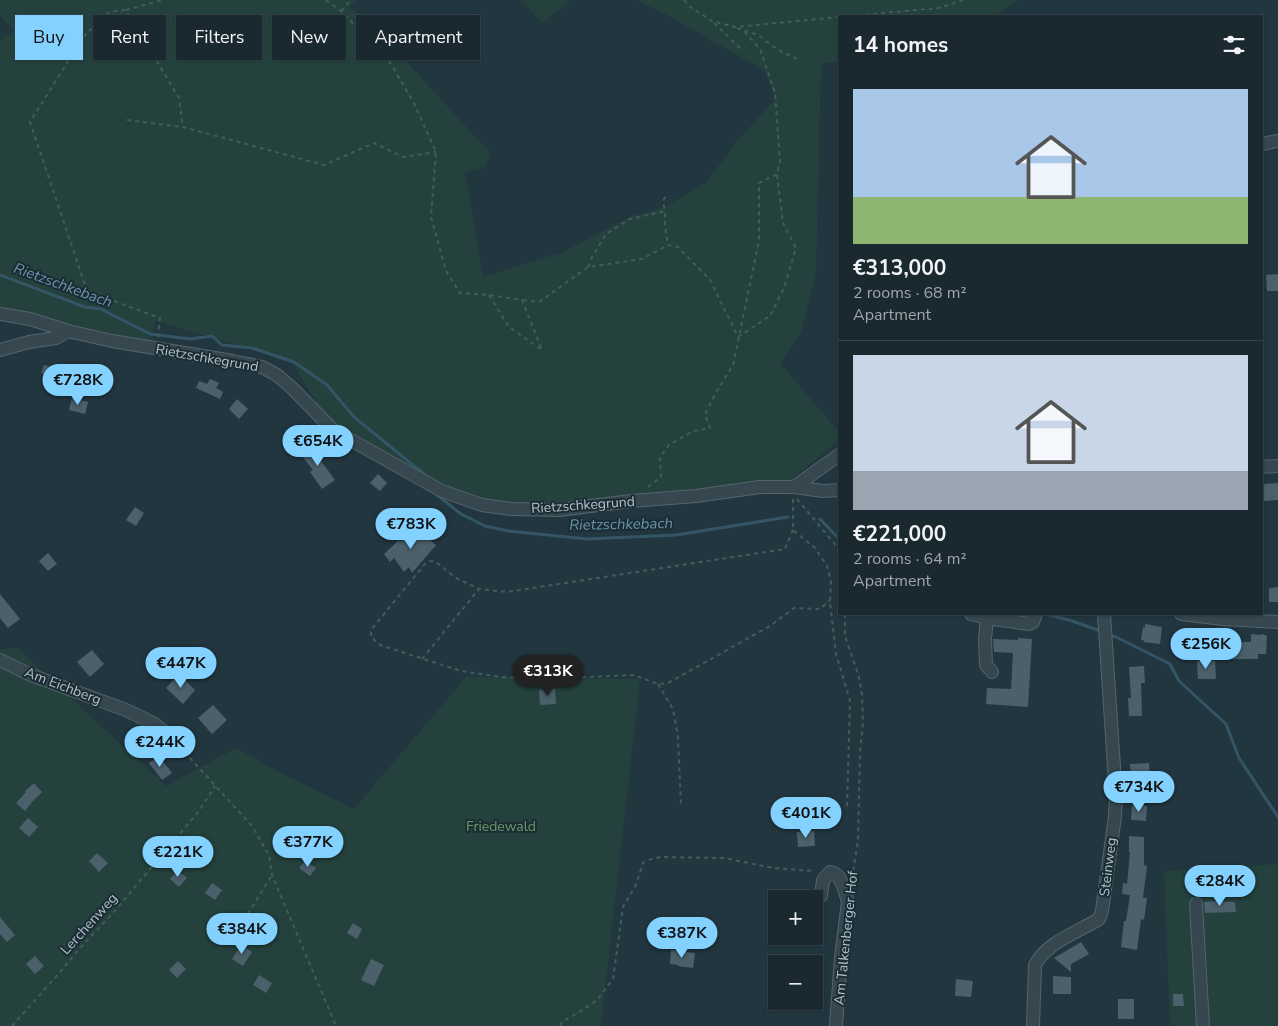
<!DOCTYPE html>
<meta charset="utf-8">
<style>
body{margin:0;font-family:"Nunito Sans",sans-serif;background:#233038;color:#f1f3f6;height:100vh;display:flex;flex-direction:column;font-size:19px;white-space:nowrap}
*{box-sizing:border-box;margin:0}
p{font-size:16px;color:#9fa6ab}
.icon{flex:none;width:28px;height:28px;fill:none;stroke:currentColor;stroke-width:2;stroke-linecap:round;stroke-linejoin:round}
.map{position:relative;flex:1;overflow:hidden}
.sheet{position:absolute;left:838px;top:15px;width:425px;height:600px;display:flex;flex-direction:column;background:#1a2830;border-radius:0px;box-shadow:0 1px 4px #0004,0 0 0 1px #38444c}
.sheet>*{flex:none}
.hud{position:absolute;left:15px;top:15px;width:475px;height:45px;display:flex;gap:10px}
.controls{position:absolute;left:768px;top:890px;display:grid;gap:10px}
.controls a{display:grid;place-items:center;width:55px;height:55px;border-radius:0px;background:#1a2830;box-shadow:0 1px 4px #0004,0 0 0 1px #38444c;font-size:25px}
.price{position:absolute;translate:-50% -42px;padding:0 11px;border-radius:18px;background:#83d1ff;color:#111;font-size:16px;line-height:32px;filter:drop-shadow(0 1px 2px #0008)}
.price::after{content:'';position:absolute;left:50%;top:30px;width:15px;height:11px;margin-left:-8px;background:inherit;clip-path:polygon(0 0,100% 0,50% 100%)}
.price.selected{background:#222;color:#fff}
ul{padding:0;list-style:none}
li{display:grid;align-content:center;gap:10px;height:265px;padding:0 15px}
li+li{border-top:1px solid #38444c}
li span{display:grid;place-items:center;height:155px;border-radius:0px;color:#555}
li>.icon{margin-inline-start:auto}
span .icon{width:90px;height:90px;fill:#fffc;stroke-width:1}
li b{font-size:21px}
h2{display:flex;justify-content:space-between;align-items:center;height:60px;padding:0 15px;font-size:21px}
.chip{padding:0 18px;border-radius:0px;background:#1a2830;box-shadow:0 1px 4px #0004,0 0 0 1px #38444c;font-size:18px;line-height:45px}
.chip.selected{background:#83d1ff;color:#111}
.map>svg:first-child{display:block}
</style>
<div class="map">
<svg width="1278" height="1026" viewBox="0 0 1278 1026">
<rect width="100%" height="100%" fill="#223640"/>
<g fill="#24413d">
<polygon points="0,0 356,0 350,7 385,38 490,153 486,167 465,173 483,277 563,252 629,217 665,207 707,182 733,146 775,99 765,71 669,16 636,0 1017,0 995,16 839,16 839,61 821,64 816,274 801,333 780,363 839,432 839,440 791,480 511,509 482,505 333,430 293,364 248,348 155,321 151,341 73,327 0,309 0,40 14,31 0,16"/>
<polygon points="521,0 570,0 543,23"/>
<polygon points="17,648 166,786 236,748 277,771 354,809 466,677 640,679 601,1026 0,1026 0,649"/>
<polygon points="1278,864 1278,1026 1170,1026 1164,871"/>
</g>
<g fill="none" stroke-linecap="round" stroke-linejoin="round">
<g stroke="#356" stroke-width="3">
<polyline points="0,275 85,307 101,309 150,334 190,339 212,336 222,345 252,348 294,362 327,385 354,417 424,474"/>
<polyline points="437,495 461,514 485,526 508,531 587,539 676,535 788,517"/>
<polyline points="820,519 839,539"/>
<polyline points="1049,615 1069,620 1101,631"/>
<polyline points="1109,635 1116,637 1170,664 1179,681 1226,724 1239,758 1278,817"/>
</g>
</g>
<g fill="#4b606b">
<polygon points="1278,274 1278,291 1267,291 1266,275"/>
<polygon points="44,365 60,369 58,378 41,373"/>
<polygon points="210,379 219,383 216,388 223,392 220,399 196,388 199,381 207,384"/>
<polygon points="72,398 88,402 85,414 69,410"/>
<polygon points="237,399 248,409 239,419 229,409"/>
<polygon points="315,444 322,454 318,457 335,480 322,489 310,472 313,470 301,455"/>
<polygon points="378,474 387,483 380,491 370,483"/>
<polygon points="1278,483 1278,500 1264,501 1263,484"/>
<polygon points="135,507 144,513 136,526 126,520"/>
<polygon points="414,526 436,545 412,573 409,567 404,572 394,558 390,562 384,554 399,540 400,542"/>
<polygon points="48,553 57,564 48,571 39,561"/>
<polygon points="1278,587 1278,602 1269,602 1269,588"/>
<polygon points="0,594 20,619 8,628 0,618"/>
<polygon points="1145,624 1162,627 1160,644 1143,642 1144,640 1141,640 1143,627 1145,628"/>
<polygon points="1251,634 1260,635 1263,634 1267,636 1266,654 1258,654 1258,659 1224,659 1224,642 1251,642"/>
<polygon points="1018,638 1032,639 1028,707 986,704 987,688 1011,689 1013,653 994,652 993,639 1018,640"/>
<polygon points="92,650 104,664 90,677 77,662"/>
<polygon points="1197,661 1215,661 1216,679 1198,679"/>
<polygon points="1144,666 1145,683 1141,683 1142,716 1129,716 1128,698 1131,698 1129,667"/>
<polygon points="179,674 195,690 183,704 166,688"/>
<polygon points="555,689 556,704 540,705 539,690"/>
<polygon points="213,705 227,720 212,734 198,718"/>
<polygon points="159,756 172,773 162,780 149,763"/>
<polygon points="1149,763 1150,782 1131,783 1130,764"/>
<polygon points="34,783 42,792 32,802 25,811 16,803 26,792 25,791"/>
<polygon points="1132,805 1147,806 1146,821 1131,820"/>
<polygon points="28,818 38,827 29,837 19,828"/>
<polygon points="814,831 815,846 798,847 797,832"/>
<polygon points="1129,836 1144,837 1144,865 1147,866 1143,898 1147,898 1144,920 1141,919 1137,950 1121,947 1124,921 1126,921 1130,895 1122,894 1123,883 1127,884 1130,852 1129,852"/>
<polygon points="97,853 108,863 99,872 89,861"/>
<polygon points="305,861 316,868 310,876 299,868"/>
<polygon points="177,870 187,878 179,887 170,879"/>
<polygon points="212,883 222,890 215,900 205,893"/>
<polygon points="1215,901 1235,902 1236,912 1205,913 1204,902"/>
<polygon points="0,917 15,935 7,942 0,934"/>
<polygon points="353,923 362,929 357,939 347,933"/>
<polygon points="1081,942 1089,954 1071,964 1071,972 1054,958"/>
<polygon points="241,945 252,952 243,966 232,959"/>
<polygon points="671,950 695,953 693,968 678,966 678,965 670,964"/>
<polygon points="35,956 44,966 35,974 26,964"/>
<polygon points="371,959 384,965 374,986 361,980"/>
<polygon points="178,961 186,969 177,978 169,970"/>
<polygon points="259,975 272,983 266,993 253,985"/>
<polygon points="1053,976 1071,977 1071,994 1053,994"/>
<polygon points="956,979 973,981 971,997 955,996"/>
<polygon points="1173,994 1183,994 1184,1006 1173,1006"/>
<rect x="1118" y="999" width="16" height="20"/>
</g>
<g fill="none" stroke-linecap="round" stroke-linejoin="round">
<g stroke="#54646d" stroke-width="14">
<g id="minor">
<polyline points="1261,144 1278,141"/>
<polyline points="0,314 30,319 68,331 112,341 233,361 262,367 277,375 293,389 333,430 442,491 482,505 511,509 559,510 631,501 696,496 760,487 794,487 823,491 839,490"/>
<polyline points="0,350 29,342 56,338 68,331"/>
<polyline points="1261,467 1278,466"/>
<polyline points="794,487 839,455"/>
<polyline points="971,614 987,618"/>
<polyline points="1181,614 1223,619 1278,622"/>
<polyline points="0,660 31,675 126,710 153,723 171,737"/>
<polyline points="992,672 986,665 985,639 987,618 1029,624 1033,622 1036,614"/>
<polyline points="821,896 823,880 830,872 834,873 838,876 843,885 848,902 841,957 836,1026"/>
<polyline points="1196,904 1203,1026"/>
<path d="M1033,1026L1035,965C1047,942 1078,932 1099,919L1102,911L1115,816L1116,798L1104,614"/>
</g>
</g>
<g stroke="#425d59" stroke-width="2" stroke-dasharray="4 4" stroke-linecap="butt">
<polyline points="326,0 341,11 388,59 414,103 436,152 431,217 446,271 460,293 489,295 522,300 542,350 509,327 489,295"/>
<polyline points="684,0 690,7 712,21 735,27 839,17"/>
<polyline points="126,10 163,0"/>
<polyline points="341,11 351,0"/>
<polyline points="849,16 939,8 963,0"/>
<polyline points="714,23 743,51"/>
<polyline points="737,28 758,35 778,50 797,59"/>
<polyline points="127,120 183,127 324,165 374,143 403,157 436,152"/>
<polyline points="665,197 663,202 665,211"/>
<polyline points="588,267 592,257 606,234 630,219 665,211 665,226 668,245"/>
<polyline points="523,300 539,302 588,267 642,259 668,245 678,247 710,280 738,337"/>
<polyline points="158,337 160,318 87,291 30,122 84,36 109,12 126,10 179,98 183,127"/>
<polyline points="738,337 770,316 784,288 796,248 783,223 777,175"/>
<polyline points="648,487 661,477 660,457 669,445 693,431 710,428 705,414 718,389 733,365 759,241 759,183 777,174 780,162 775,93 760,49 744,31"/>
<polyline points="793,499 793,530 815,548 827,566 831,581 830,602 836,654 850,701 847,808"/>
<polyline points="797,499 839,549"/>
<polyline points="793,530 785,549 507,592 479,589 456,578 436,562 430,561 424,565 371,630 371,637 380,645 461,671 501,677 542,679 634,675 658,684 668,683 770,626 794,608 820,609 830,600"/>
<polyline points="845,614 845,636 859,677 862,696 863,723 860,752 858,841 852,878"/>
<polyline points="422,659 479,589"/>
<polyline points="658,684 673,709 678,737 681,807"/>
<polyline points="179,746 252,826 269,855 272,875 336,1026"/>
<polyline points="240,936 245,929 246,917 272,875"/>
<polyline points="12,1026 54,979 80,948 113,913 199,811 215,786"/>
<polyline points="560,1026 562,1022 581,1011 597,1000 613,979 623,907 636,885 643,863 648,860 660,857 724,858 773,868 814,871"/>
</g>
<use href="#minor" stroke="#36474f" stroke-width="12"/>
</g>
<g text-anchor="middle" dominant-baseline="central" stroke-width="4" stroke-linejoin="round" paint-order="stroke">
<g font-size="14" fill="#b2c1ca" stroke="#1b2c34">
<text transform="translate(207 358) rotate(10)">Rietzschkegrund</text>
<text transform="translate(583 505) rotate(-4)">Rietzschkegrund</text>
<text transform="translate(63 686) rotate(21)">Am Eichberg</text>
<text transform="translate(1108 867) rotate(-83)">Steinweg</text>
<text transform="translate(89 924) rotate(-48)">Lerchenweg</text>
<text transform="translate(846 938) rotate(-84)">Am Talkenberger Hof</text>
</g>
<g font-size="14" fill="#689d67" stroke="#1b2c34">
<text x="501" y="826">Friedewald</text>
</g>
<g font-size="15" font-style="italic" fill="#6996ac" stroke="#1b2c34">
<text transform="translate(63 285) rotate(20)">Rietzschkebach</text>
<text transform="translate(621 524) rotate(-1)">Rietzschkebach</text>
</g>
</g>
</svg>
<div class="controls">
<a>+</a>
<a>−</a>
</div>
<b class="price" style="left:78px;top:406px">€728K</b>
<b class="price" style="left:318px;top:467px">€654K</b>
<b class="price" style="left:411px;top:550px">€783K</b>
<b class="price" style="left:1206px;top:670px">€256K</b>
<b class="price" style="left:181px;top:689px">€447K</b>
<b class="price selected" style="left:548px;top:697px">€313K</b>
<b class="price" style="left:160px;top:768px">€244K</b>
<b class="price" style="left:1139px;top:813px">€734K</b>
<b class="price" style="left:806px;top:839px">€401K</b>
<b class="price" style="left:308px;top:868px">€377K</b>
<b class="price" style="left:178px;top:878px">€221K</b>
<b class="price" style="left:1220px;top:907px">€284K</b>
<b class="price" style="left:242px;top:955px">€384K</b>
<b class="price" style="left:682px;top:959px">€387K</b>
<div class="hud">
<a class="chip selected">Buy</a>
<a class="chip">Rent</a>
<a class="chip">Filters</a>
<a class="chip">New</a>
<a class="chip">Apartment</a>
</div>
<section class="sheet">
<h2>14 homes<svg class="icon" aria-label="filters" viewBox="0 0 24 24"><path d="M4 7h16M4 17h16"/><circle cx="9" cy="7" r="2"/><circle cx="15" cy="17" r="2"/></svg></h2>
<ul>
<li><span style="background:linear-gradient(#a9c7e8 70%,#8fb573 0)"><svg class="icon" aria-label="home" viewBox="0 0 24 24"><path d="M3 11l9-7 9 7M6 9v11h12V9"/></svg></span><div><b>€313,000</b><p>2 rooms · 68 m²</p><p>Apartment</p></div></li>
<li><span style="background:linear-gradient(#c9d6e8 75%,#9aa5b1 0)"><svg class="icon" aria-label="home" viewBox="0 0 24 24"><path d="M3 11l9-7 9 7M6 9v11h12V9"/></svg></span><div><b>€221,000</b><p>2 rooms · 64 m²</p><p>Apartment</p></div></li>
</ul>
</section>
</div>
